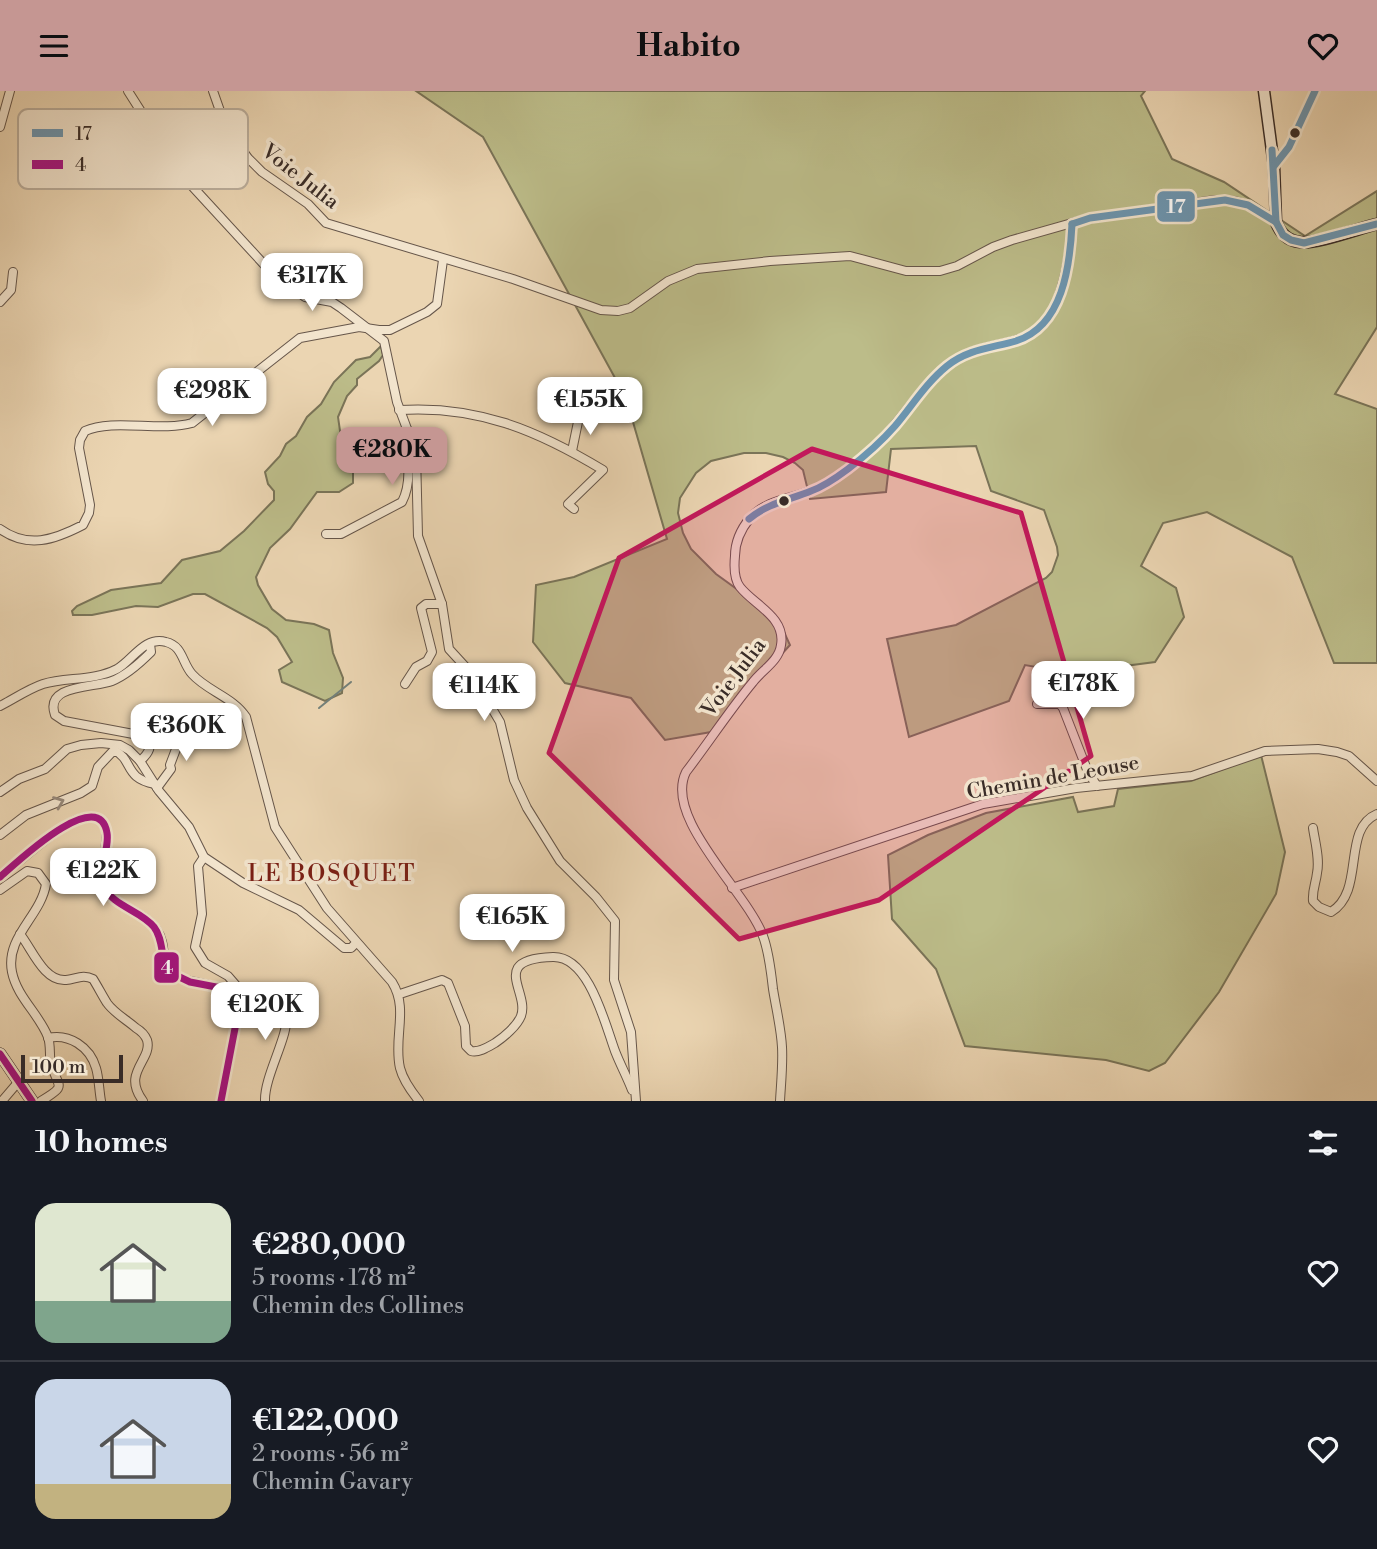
<!DOCTYPE html>
<meta charset="utf-8">
<style>
body{margin:0;font-family:"Libre Bodoni",serif;background:#20242c;color:#f1f3f6;height:100vh;display:flex;flex-direction:column;font-size:26px;white-space:nowrap}
*{box-sizing:border-box;margin:0}
p{font-size:23px;color:#9ea1a6}
.icon{flex:none;width:38px;height:38px;fill:none;stroke:currentColor;stroke-width:2;stroke-linecap:round;stroke-linejoin:round}
.map{position:relative;height:1010px;overflow:hidden}
.panel{display:flex;flex-direction:column;background:#171b24;flex:1}
.panel>*{flex:none}
.scale{position:absolute;left:21px;bottom:18px;width:102px;box-sizing:border-box;padding-left:7px;border:4px solid #392c27;border-top:0;font-size:19px;line-height:24px;white-space:nowrap;color:#392c27;-webkit-text-stroke:5px #f2e4cd;paint-order:stroke}
.price{position:absolute;translate:-50% -60px;padding:0 16px;border-radius:14px;background:#fff;color:#222;font-size:23px;line-height:46px;filter:drop-shadow(0 2px 4px #0008)}
.price::after{content:'';position:absolute;left:50%;top:42px;width:21px;height:16px;margin-left:-10px;background:inherit;clip-path:polygon(0 0,100% 0,50% 100%)}
.price.active{background:#c59692;color:#111}
ul{padding:0;list-style:none}
li{display:flex;align-items:center;gap:21px;height:175px;padding:0 35px}
li+li{border-top:2px solid #363941}
li span{display:grid;place-items:center;flex:none;width:196px;height:140px;border-radius:21px;color:#555}
li>.icon{margin-inline-start:auto}
span .icon{width:84px;height:84px;fill:#fffc;stroke-width:1}
li b{font-size:30px}
h2{display:flex;justify-content:space-between;align-items:center;height:84px;padding:0 35px;font-size:30px}
header{display:flex;justify-content:space-between;align-items:center;height:91px;padding:0 35px;background:#c59692;color:#111;font-size:32px;font-weight:700}
.map>svg:first-child{display:block}
</style>
<header><svg class="icon" aria-label="menu" viewBox="0 0 24 24"><path d="M4 6h16M4 12h16M4 18h16"/></svg>Habito<svg class="icon" aria-label="heart" viewBox="0 0 24 24"><path d="M12 20l-8-8c-3-5 5-10 8-4 3-6 11-1 8 4z"/></svg></header>
<div class="map">
<svg width="1377" height="1010" viewBox="0 0 1377 1010">
<rect width="100%" height="100%" fill="#ebd5b2"/>
<filter id="stains"><feTurbulence type="fractalNoise" baseFrequency=".00286" numOctaves="4"/><feColorMatrix values="0 0 0 0 .2 0 0 0 0 .09 0 0 0 0 .02 0 0 0 .5 -.17"/></filter>
<radialGradient id="worn" r=".72"><stop offset=".6" stop-color="#630" stop-opacity="0"/><stop offset="1" stop-color="#630" stop-opacity=".3"/></radialGradient>
<g fill="#bcbc89" stroke="#7a7458" stroke-width="2">
<polygon points="416,0 1145,0 1141,5 1172,68 1224,91 1305,145 1377,100 1377,236 1335,303 1377,318 1377,572 1334,572 1292,466 1207,421 1163,432 1141,475 1176,497 1184,526 1155,571 1071,582 1025,574 1009,610 909,646 887,548 956,534 1046,487 1052,481 1058,464 1057,456 1044,419 991,400 976,355 891,358 886,401 810,408 803,379 795,372 783,366 766,362 744,362 711,370 696,382 680,407 678,422 683,442 691,458 716,483 778,528 790,554 711,641 665,649 631,607 565,592 533,551 536,494 574,486 667,448 626,307 483,46"/>
<polygon points="381,255 383,264 379,270 357,288 357,294 347,305 338,326 343,361 353,381 353,392 339,401 317,401 290,438 270,457 256,486 258,494 272,518 286,529 314,533 329,539 333,562 343,587 342,602 325,610 282,591 279,579 292,571 277,546 267,537 205,503 193,503 158,516 136,515 92,524 73,524 72,520 77,515 111,499 161,492 182,469 220,460 244,440 274,409 274,400 268,393 265,381 280,365 286,353 296,345 307,326 321,313 334,291 356,269 370,266"/>
<polygon points="1261,664 1285,761 1276,803 1219,901 1165,972 1149,980 1106,969 965,955 936,878 892,828 888,764 928,744 986,722 1073,706 1078,721 1114,715 1118,698 1191,690"/>
</g>
<g fill="none" stroke-linecap="round" stroke-linejoin="round">
<polyline stroke="#73807a" stroke-width="2" points="319,617 351,591"/>
<g stroke="#66564a" stroke-width="10">
<g id="minor">
<polyline points="128,0 180,82 271,181 305,206 332,211 341,217 384,250 397,311 416,362 418,445 442,513 449,558 471,582 500,631 514,689 527,717 560,770 596,806 615,830 614,889 631,941 636,1010"/>
<polyline points="213,0 226,37 248,67 262,81 308,113 326,132 513,188 601,219 618,220 630,217 668,190 697,178 770,170 850,165 906,180 940,180 957,175 993,156 1012,149 1086,128 1215,109 1235,110 1248,114 1276,131"/>
<polyline points="0,36 10,0"/>
<polyline points="1274,75 1289,56 1315,0"/>
<polyline points="0,211 11,199 13,181"/>
<path d="M399,319C477,314 537,339 603,379L568,413L574,418"/>
<polyline points="572,360 579,326"/>
<path d="M0,438C28,458 54,449 83,434L89,422L90,414L79,357L80,349L85,340C113,327 160,341 192,332L300,247L359,236L379,239H390L427,221L437,213L443,169"/>
<path d="M326,443H341L402,411C413,390 408,363 402,342L407,338"/>
<polyline points="405,593 416,576 427,570 432,561 421,517 426,513 442,513"/>
<polyline points="1037,613 1060,613 1063,617 1088,681 1097,695"/>
<path d="M0,615C14,608 28,598 43,593C67,586 94,590 117,578C133,569 144,545 166,551C183,555 182,572 192,583C207,600 233,606 246,626L275,736L327,817L392,891C409,918 393,947 400,977C403,989 411,1000 419,1010"/>
<polyline points="140,670 159,700 189,736 204,766 243,792 299,819 344,857 351,857 356,852"/>
<polyline points="157,697 171,678 170,674 187,629"/>
<path d="M0,701L19,688L45,678L67,658L81,654L101,652L120,654L129,659L140,670C148,663 155,654 144,645L64,630L55,624C44,593 94,597 112,590C127,584 140,572 151,561L150,553"/>
<path d="M1313,737C1315,751 1320,768 1317,782C1316,792 1312,799 1313,810L1319,816L1331,821C1366,800 1341,738 1377,723"/>
<path d="M0,744L26,724L81,702L92,695L98,676L114,659C134,669 123,687 155,693"/>
<polyline points="204,766 198,775 202,823 195,856 205,872 228,885 241,900"/>
<path d="M0,786C18,772 63,730 83,727C129,719 91,781 105,799C118,816 144,821 156,838C172,860 152,879 186,889L267,907C276,910 285,913 286,924C290,943 264,985 265,1010"/>
<polyline points="732,797 983,713 1076,697 1192,685 1265,660 1318,658 1337,661 1349,665 1377,690"/>
<path d="M0,799L27,780L38,782L46,793C41,825 5,846 12,881C17,906 39,923 48,946C51,955 49,964 51,973C58,997 68,994 41,1010"/>
<path d="M20,843C32,858 44,891 66,889C76,888 83,883 93,888C98,896 102,904 107,912C114,922 127,929 136,937C141,940 145,944 147,949C153,969 121,981 143,1010"/>
<path d="M400,903L442,889L448,892L465,935L466,955L471,960C479,962 488,956 495,952C504,946 517,935 521,925C530,901 488,868 553,866C589,865 605,933 615,960C620,973 627,986 632,999"/>
<path d="M48,947C69,942 90,956 96,977C99,987 99,999 101,1010"/>
<polyline points="2,1010 20,989"/>
<polyline points="221,1010 242,901"/>
<path d="M780,1010C781,992 783,974 782,956C781,937 776,917 773,898C771,880 769,861 763,845C747,801 663,727 686,681C709,651 729,620 753,591C762,579 779,570 781,554C786,526 754,514 740,496C734,488 734,475 735,465C735,451 741,438 750,427C769,406 798,408 822,395C843,383 868,364 884,346C910,319 927,285 961,266C988,250 1026,257 1047,229C1062,210 1072,157 1072,133"/>
</g>
</g>
<g stroke="#392c27" stroke-width="13">
<g id="secondary">
<path d="M1264,0L1274,75L1276,131C1280,142 1288,150 1300,151C1314,154 1360,137 1377,133"/>
<polyline points="0,963 32,1010"/>
</g>
</g>
<use href="#minor" stroke="#f2e4cd" stroke-width="8"/>
<use href="#secondary" stroke="#f2e4cd" stroke-width="10"/>
<g stroke="#f2e4cd" stroke-width="12">
<g id="bus-1">
<polyline points="1272,59 1276,131 1283,144 1291,149 1304,152 1377,133"/>
<polyline points="1274,75 1289,56 1315,0"/>
<polyline points="1072,133 1090,127 1225,109 1248,114 1276,131"/>
<path d="M749,428C768,412 789,409 811,400C825,395 836,387 848,378C865,365 881,351 895,335C912,315 926,292 947,275C968,258 992,257 1016,250C1063,235 1070,175 1072,133"/>
</g>
</g>
<g stroke="#f2e4cd" stroke-width="12">
<g id="bus-2">
<path d="M0,786C14,774 99,692 107,742C110,760 96,778 104,795C112,815 140,819 154,836C164,849 160,867 169,881L190,891L242,901L221,1010"/>
<polyline points="0,963 32,1010"/>
</g>
</g>
<use href="#bus-1" stroke="#6c95b0" stroke-width="7"/>
<use href="#bus-2" stroke="#a61580" stroke-width="7"/>
</g>
<defs><path id="oneway-chevron" d="M-2-3.5L2.5 0L-2 3.5" fill="none" stroke-width="1.6" stroke-linecap="round" stroke-linejoin="round" transform="scale(1.75)"/></defs>
<use stroke="#96887a" href="#oneway-chevron" transform="translate(59 711) rotate(-22)"/>
<path fill="#c2185b" fill-opacity="0.2" stroke="#c2185b" stroke-width="5" stroke-linejoin="round" d="M812,358L1021,422L1091,665L879,809L739,848L549,662L619,467Z"/>
<g fill="#392c27" stroke="#f2e4cd" stroke-width="2.5">
<circle cx="1295" cy="42" r="6"/>
<circle cx="784" cy="410" r="6"/>
</g>
<g text-anchor="middle" dominant-baseline="central" stroke-width="7" stroke-linejoin="round" paint-order="stroke">
<g font-size="21" fill="#392c27" stroke="#f2e4cd">
<text transform="translate(300 86) rotate(38)">Voie Julia</text>
<text transform="translate(734 587) rotate(-53)">Voie Julia</text>
<text transform="translate(1053 687) rotate(-10)">Chemin de Leouse</text>
</g>
<g font-size="23" letter-spacing="2" fill="#7a1f14" stroke="#f2e4cd">
<text x="332" y="783">LE BOSQUET</text>
</g>
</g>
<rect x="18" y="18" width="230" height="80" rx="10" fill="#f2e4cd" stroke="#baad9b" stroke-width="2"/>
<rect x="32" y="38" width="31" height="8" fill="#6c95b0"/>
<rect x="32" y="69" width="31" height="9" fill="#a61580"/>
<g font-size="19" fill="#392c27">
<text x="75" y="49">17</text>
<text x="75" y="80">4</text>
</g>
<g stroke="#f2e4cd" stroke-width="2.5">
<rect x="1156" y="99" width="40" height="33" rx="7" fill="#6c95b0"/>
<rect x="153" y="860" width="27" height="33" rx="7" fill="#a61580"/>
</g>
<g font-size="19" text-anchor="middle" font-weight="bold" fill="#fff">
<text x="1176" y="122">17</text>
<text x="167" y="883">4</text>
</g>
<rect width="100%" height="100%" filter="url(#stains)"/>
<rect width="100%" height="100%" fill="url(#worn)"/>
</svg>
<div class="scale">100 m</div>
<b class="price" style="left:312px;top:222px">€317K</b>
<b class="price" style="left:212px;top:337px">€298K</b>
<b class="price" style="left:590px;top:346px">€155K</b>
<b class="price active" style="left:392px;top:396px">€280K</b>
<b class="price" style="left:1083px;top:630px">€178K</b>
<b class="price" style="left:484px;top:632px">€114K</b>
<b class="price" style="left:186px;top:672px">€360K</b>
<b class="price" style="left:103px;top:817px">€122K</b>
<b class="price" style="left:512px;top:863px">€165K</b>
<b class="price" style="left:265px;top:951px">€120K</b>
</div>
<section class="panel">
<h2>10 homes<svg class="icon" aria-label="filters" viewBox="0 0 24 24"><path d="M4 7h16M4 17h16"/><circle cx="9" cy="7" r="2"/><circle cx="15" cy="17" r="2"/></svg></h2>
<ul>
<li><span style="background:linear-gradient(#dfe7d0 70%,#7fa58c 0)"><svg class="icon" aria-label="home" viewBox="0 0 24 24"><path d="M3 11l9-7 9 7M6 9v11h12V9"/></svg></span><div><b>€280,000</b><p>5 rooms · 178 m²</p><p>Chemin des Collines</p></div><svg class="icon" aria-label="heart" viewBox="0 0 24 24"><path d="M12 20l-8-8c-3-5 5-10 8-4 3-6 11-1 8 4z"/></svg></li>
<li><span style="background:linear-gradient(#c9d6e8 75%,#c2b280 0)"><svg class="icon" aria-label="home" viewBox="0 0 24 24"><path d="M3 11l9-7 9 7M6 9v11h12V9"/></svg></span><div><b>€122,000</b><p>2 rooms · 56 m²</p><p>Chemin Gavary</p></div><svg class="icon" aria-label="heart" viewBox="0 0 24 24"><path d="M12 20l-8-8c-3-5 5-10 8-4 3-6 11-1 8 4z"/></svg></li>
</ul>
</section>
